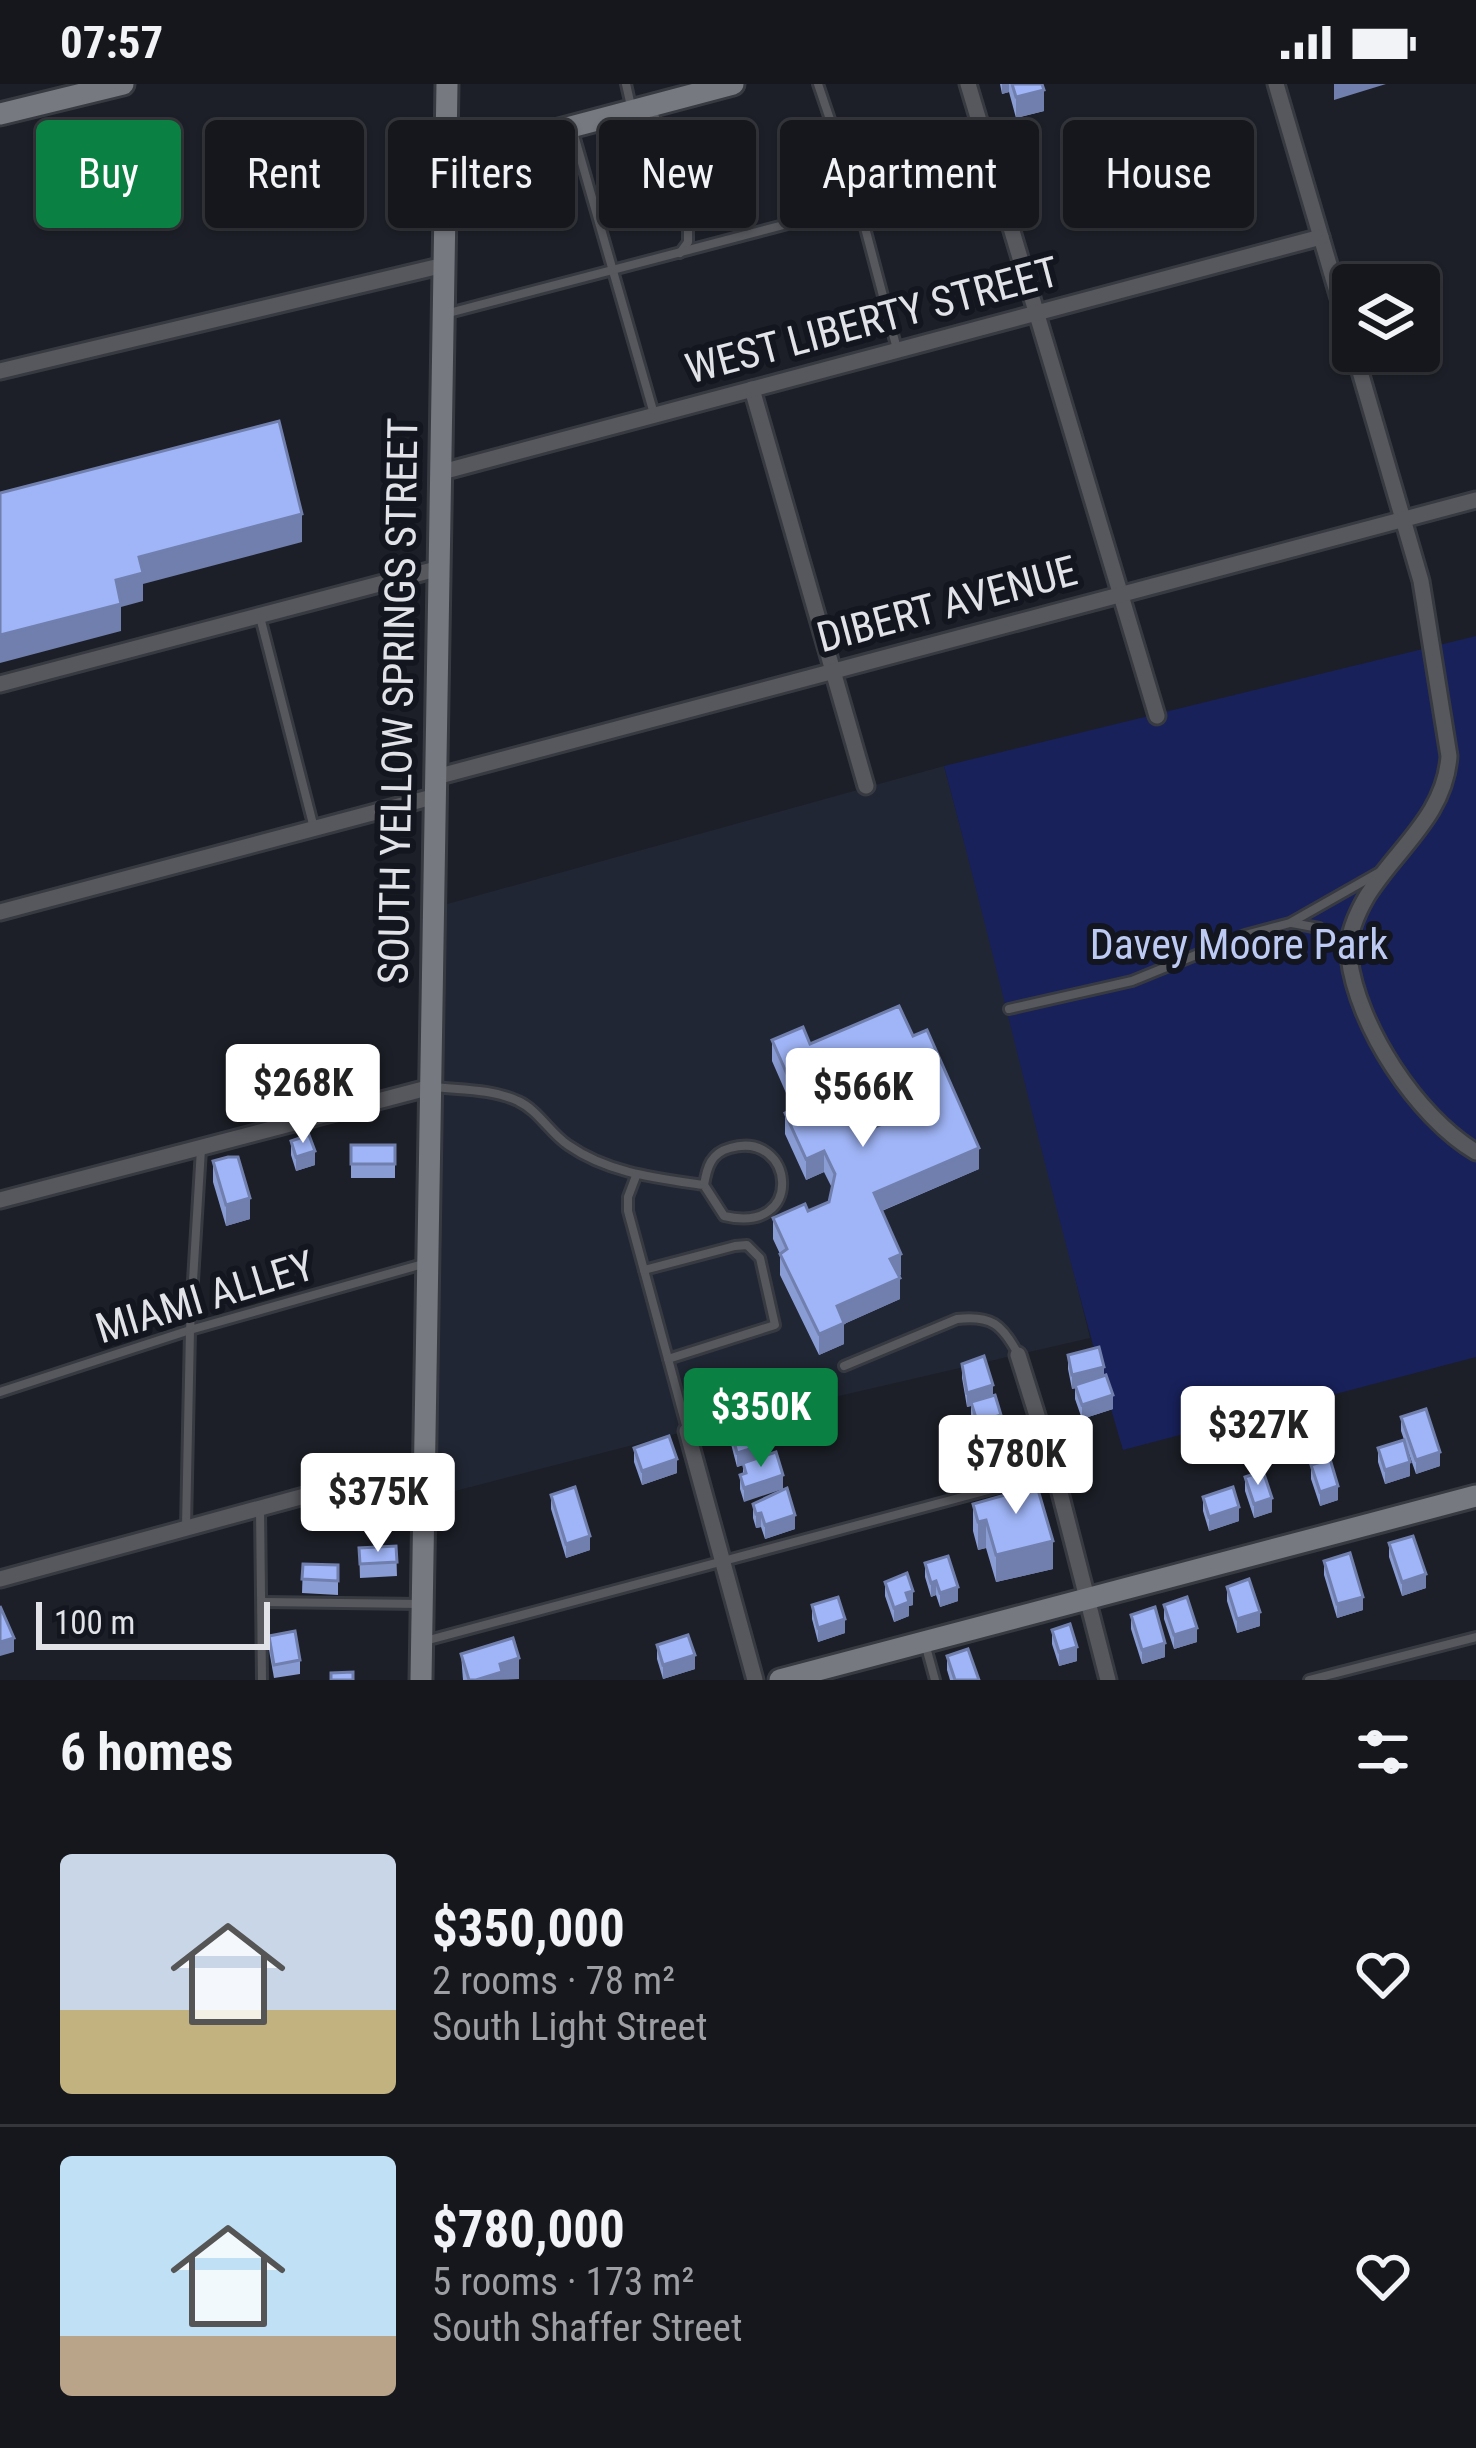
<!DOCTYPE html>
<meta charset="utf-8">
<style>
body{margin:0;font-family:"Roboto Condensed",sans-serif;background:#22242a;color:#f1f3f6;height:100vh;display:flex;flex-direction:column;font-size:45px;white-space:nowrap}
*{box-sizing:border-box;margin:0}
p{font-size:39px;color:#9d9fa4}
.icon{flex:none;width:66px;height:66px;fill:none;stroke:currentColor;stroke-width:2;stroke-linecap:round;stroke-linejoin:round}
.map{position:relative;height:1596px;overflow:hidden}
.side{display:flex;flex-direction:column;background:#15171d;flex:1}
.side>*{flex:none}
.banner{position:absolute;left:36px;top:36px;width:1404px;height:108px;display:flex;gap:24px}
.buttons{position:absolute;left:1332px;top:180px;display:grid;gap:24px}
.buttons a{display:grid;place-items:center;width:108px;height:108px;border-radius:12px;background:#15171d;box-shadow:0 3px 9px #0004,0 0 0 3px #34363b;font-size:60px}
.scale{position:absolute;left:36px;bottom:30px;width:234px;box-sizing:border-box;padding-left:12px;border:6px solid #e1e3e9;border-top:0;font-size:33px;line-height:42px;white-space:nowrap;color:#e1e3e9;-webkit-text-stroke:9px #13161e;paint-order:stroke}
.price{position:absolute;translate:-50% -102px;padding:0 27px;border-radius:12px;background:#fff;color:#222;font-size:39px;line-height:78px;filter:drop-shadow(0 3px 6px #0008)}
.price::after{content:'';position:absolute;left:50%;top:72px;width:36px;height:27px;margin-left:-18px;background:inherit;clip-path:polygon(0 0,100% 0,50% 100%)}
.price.on{background:#0b8043;color:#fff}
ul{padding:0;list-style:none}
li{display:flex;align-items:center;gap:36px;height:300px;padding:0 60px}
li+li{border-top:3px solid #34363b}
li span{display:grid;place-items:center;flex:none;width:336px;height:240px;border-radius:12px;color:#555}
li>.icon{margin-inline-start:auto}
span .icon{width:144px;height:144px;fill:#fffc;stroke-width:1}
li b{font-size:51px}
h2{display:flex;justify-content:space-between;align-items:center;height:144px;padding:0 60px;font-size:51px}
.pill{padding:0 42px;border-radius:12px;background:#15171d;box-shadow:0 3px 9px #0004,0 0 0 3px #34363b;font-size:42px;line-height:108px}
.pill.on{background:#0b8043;color:#fff}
.status{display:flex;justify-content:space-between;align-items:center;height:84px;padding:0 60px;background:#15171d;direction:ltr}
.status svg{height:33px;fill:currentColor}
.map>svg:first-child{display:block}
</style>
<div class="status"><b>07:57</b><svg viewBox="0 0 49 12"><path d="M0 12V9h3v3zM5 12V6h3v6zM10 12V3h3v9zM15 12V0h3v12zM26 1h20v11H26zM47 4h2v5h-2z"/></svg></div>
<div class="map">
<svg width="1476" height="1596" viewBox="0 0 1476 1596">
<rect width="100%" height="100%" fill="#1c1f27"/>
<polygon fill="#212634" points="944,682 1009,925 1090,1254 687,1347 424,1415 433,824"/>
<path fill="#18215a" d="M1476,552V1273L1123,1366C1056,1140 1005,910 944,682Z"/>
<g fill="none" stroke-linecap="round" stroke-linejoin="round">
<g stroke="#383a42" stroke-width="14">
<g id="lane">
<polyline points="626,0 631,22"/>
<polyline points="818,0 859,121 897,265"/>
<polyline points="652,24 688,137 688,158 680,169"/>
<polyline points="572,44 654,330"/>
<polyline points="445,230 993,86"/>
<polyline points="260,533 314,744"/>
<polyline points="1292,839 1319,844 1345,867"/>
<polyline points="1009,925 1132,897 1245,851 1290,839 1378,789"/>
<path d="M434,1003C461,1006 493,1005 518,1017C538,1026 550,1049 568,1061C608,1089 656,1094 704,1101L724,1132C806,1152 795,1045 730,1064C711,1069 707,1083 704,1101"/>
<polyline points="636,1092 628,1113 628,1127 687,1345"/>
<polyline points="644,1186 735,1162 747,1161 760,1174 775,1241 668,1275"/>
<path d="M844,1282L957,1235C991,1231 1002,1240 1018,1270"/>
<polyline points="0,1308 190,1246 423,1180"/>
<polyline points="260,1424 262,1596"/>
<polyline points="186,1444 190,1246 201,1065"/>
<polyline points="263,1518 421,1520"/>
<polyline points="425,1557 1007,1401"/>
<polyline points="926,1563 935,1596"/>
<polyline points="1309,1596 1476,1553"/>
</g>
</g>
<g stroke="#383a42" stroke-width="21">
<g id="street">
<polyline points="968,0 1157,632"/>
<polyline points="1276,0 1353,262"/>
<path d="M1354,267L1421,497L1449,672C1445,732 1396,765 1367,812C1357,829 1346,854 1349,873C1357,942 1417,1033 1476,1068"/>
<polyline points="0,287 444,181"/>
<polyline points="752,305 866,702"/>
<polyline points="442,388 1321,153"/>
<polyline points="0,600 440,484"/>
<polyline points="436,693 1476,416"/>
<polyline points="0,828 436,712"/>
<polyline points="0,1116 431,1003"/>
<polyline points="1018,1271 1055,1389 1108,1596"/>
<polyline points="687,1347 755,1596"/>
<polyline points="0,1495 425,1379"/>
</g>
</g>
<g stroke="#383a42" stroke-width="27">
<g id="secondary">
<polyline points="0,30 123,0"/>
<polyline points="446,76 733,0"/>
<polyline points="421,1596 447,0"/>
<polyline points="780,1596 1476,1412"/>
</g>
</g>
<use href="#lane" stroke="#57585d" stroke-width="8"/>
<use href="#street" stroke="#57585d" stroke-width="15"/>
<use href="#secondary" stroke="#767980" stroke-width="21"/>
</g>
<g fill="#8a9cd4" fill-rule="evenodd">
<polygon points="1000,0 1042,0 1044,27 1016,34 1009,8 1002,10"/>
<path d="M913,952L979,1085L882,1127L901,1191L899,1192L900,1215L844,1240V1260L819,1271L780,1191V1170L773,1155V1134L808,1127L829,1118L832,1104L824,1088L806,1096L785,1050V1029L793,1025L772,977V956L810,960ZM885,1012L895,1034L859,1050L849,1028Z"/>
<polygon points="291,1057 315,1081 296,1087 291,1071"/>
<rect x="351" y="1061" width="44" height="33"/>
<polygon points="213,1077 250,1135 226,1142 213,1098"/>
<polygon points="1068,1271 1104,1292 1113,1325 1082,1335 1075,1315 1075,1304 1072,1305 1068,1285"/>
<polygon points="962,1280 993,1311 1001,1345 994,1347 994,1352 1011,1385 992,1392 981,1371 981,1360 971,1332 971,1322 967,1323 962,1294"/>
<polygon points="1401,1333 1440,1382 1416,1390 1401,1347"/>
<polygon points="763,1341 744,1418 740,1405 740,1391 743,1390 743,1381 737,1383 731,1360 731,1346"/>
<polygon points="634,1364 677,1389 642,1401 634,1378"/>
<polygon points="1378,1364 1410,1392 1385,1400 1378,1378"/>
<polygon points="1311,1381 1338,1416 1320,1422 1311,1395"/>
<polygon points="1245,1393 1272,1428 1254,1434 1245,1407"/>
<polygon points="1002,1401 1053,1485 996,1498 986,1464 978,1466 973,1447 973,1420 1002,1411"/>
<polygon points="551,1411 590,1466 566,1474 551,1425"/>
<polygon points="1203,1413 1239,1437 1209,1447 1203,1427"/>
<polygon points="753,1420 795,1445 765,1455 761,1443 756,1444 753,1434"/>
<polygon points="1389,1459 1426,1504 1402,1512 1389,1473"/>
<polygon points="396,1462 397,1492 360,1494 359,1464"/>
<polygon points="1324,1477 1363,1526 1337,1534 1324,1491"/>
<polygon points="925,1479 958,1517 940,1523 936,1511 931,1513 925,1493"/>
<polygon points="303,1480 338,1481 338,1511 302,1509"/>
<polygon points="885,1498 913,1521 909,1522 909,1532 894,1538 885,1512"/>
<polygon points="1227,1503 1260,1542 1237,1549 1227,1517"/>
<polygon points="812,1521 845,1549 818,1558 812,1535"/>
<polygon points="1164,1521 1197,1558 1174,1565 1164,1535"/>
<polygon points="1131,1531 1165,1573 1142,1580 1131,1545"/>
<polygon points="1052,1546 1077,1577 1059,1582 1052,1560"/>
<polygon points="269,1552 300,1576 300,1590 274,1594 269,1566"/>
<polygon points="657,1561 695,1585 663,1595 657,1575"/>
<polygon points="461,1570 519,1595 463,1596"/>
<polygon points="947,1572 979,1596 950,1596 947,1586"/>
</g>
<g fill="#707fad">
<polygon points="1002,0 1009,0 1009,8 1002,10"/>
<polygon points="1334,0 1386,0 1334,16"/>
<polygon points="1044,6 1044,27 1016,34 1016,13"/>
<polygon points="302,430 302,458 143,500 143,517 121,523 121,547 0,579 0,551 116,496 139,473"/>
<polygon points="885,991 885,1012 841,1031 841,1010"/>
<polygon points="979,1064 979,1085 874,1130 874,1109"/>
<polygon points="315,1067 315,1081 296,1087 296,1073"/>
<polygon points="824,1067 824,1088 806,1096 806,1075"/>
<polygon points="250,1114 250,1135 226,1142 226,1121"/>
<polygon points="901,1170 901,1191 890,1196 890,1175"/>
<polygon points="900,1194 900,1215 844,1240 844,1260 819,1271 819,1250 837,1222"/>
<polygon points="1104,1283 1104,1297 1072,1305 1072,1291"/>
<polygon points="993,1301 993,1315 967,1323 967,1309"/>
<polygon points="1113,1311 1113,1325 1082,1335 1082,1321"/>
<polygon points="1001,1331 1001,1345 994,1347 994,1356 981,1357 980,1360 980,1347 991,1334"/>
<polygon points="769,1359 769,1373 737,1383 737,1369"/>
<polygon points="1440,1368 1440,1382 1416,1390 1416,1376"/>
<polygon points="1011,1371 1011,1385 992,1392 992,1378"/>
<polygon points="677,1375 677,1389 642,1401 642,1387"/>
<polygon points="1410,1378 1410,1392 1385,1400 1385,1386"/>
<polygon points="783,1391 783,1405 744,1418 744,1404"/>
<polygon points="1338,1402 1338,1416 1320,1422 1320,1408"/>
<polygon points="1272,1414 1272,1428 1254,1434 1254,1420"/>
<polygon points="1239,1423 1239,1437 1209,1447 1209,1433"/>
<polygon points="761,1429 761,1443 756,1444 756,1430"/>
<polygon points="795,1431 795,1445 765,1455 765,1441"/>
<polygon points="986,1436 986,1464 978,1466 978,1438"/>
<polygon points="590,1452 590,1466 566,1474 566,1460"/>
<polygon points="1053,1457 1053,1485 996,1498 996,1471"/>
<polygon points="1426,1490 1426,1504 1402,1512 1402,1498"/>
<polygon points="936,1497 936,1511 931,1513 931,1499"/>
<polygon points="958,1503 958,1517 940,1523 940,1509"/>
<polygon points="913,1507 913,1521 909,1522 909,1532 894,1538 894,1524 906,1509"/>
<polygon points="1363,1513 1363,1526 1337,1534 1337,1520"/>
<polygon points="1260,1528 1260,1542 1237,1549 1237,1535"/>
<polygon points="845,1535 845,1549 818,1558 818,1544"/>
<polygon points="1197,1544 1197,1558 1174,1565 1174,1551"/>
<polygon points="14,1554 14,1568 0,1572 0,1558"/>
<polygon points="1165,1559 1165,1573 1142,1580 1142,1566"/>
<polygon points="1077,1563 1077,1577 1059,1582 1059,1568"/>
<polygon points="695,1571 695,1585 663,1595 663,1581"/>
<polygon points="519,1574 519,1595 476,1596 500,1580"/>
</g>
<g fill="#a0b5f7" stroke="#707fad" stroke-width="3" fill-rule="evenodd">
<polygon points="1012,0 1042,0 1044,6 1016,13"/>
<polygon points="279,337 302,430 139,473 143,489 116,496 121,520 0,551 0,409"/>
<path d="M899,922L913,952L927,946L979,1064L874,1109L901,1170L890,1175L900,1194L837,1222L844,1239L819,1250L780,1170L787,1165L773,1134L805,1120L808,1127L829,1118L835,1090L824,1067L806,1075L785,1029L801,1022L772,956L803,943L810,960ZM885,991L903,1031L859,1050L841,1010Z"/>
<polygon points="309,1051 315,1067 296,1073 291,1057"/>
<rect x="351" y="1061" width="44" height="19"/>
<polygon points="228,1073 238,1073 250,1114 226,1121 213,1077"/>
<polygon points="1099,1263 1104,1283 1072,1291 1068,1271"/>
<polygon points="984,1272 993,1301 967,1309 962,1280"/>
<polygon points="1106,1291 1113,1311 1082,1321 1075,1301"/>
<polygon points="995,1311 1001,1331 991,1334 994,1342 980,1347 971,1318"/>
<polygon points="1426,1325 1440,1368 1416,1376 1401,1333"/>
<polygon points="763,1341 769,1359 737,1369 731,1346"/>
<polygon points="1005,1349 1011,1371 992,1378 981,1357"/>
<polygon points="669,1352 677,1375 642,1387 634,1364"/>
<polygon points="1404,1356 1410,1378 1385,1386 1378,1364"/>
<polygon points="776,1368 783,1391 744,1404 740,1391 746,1389 743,1379"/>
<polygon points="1330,1375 1338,1402 1320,1408 1311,1381"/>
<polygon points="1263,1387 1272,1414 1254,1420 1245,1393"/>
<polygon points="1034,1392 1053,1457 996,1471 986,1436 978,1438 973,1420 1005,1411 1002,1401"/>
<polygon points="575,1403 590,1452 566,1460 551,1411"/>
<polygon points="1233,1403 1239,1423 1209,1433 1203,1413"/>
<polygon points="787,1404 795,1431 765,1441 761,1429 756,1430 753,1420"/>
<polygon points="1413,1452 1426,1490 1402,1498 1389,1459"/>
<polygon points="396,1462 397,1478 360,1480 359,1464"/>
<polygon points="1350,1469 1363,1513 1337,1520 1324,1477"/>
<polygon points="948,1472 958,1503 940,1509 936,1497 931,1499 925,1479"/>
<polygon points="303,1480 338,1481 338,1497 302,1495"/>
<polygon points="907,1489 913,1507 906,1509 909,1518 894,1524 885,1498"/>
<polygon points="1249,1495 1260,1528 1237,1535 1227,1503"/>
<polygon points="838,1513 845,1535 818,1544 812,1521"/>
<polygon points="1187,1513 1197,1544 1174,1551 1164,1521"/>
<polygon points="0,1522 14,1554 0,1558"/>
<polygon points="1155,1523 1165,1559 1142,1566 1131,1531"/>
<polygon points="1070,1540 1077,1563 1059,1568 1052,1546"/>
<polygon points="295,1547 300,1576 274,1581 269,1552"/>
<polygon points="688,1551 695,1571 663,1581 657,1561"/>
<polygon points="513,1554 519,1574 500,1580 502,1588 476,1596 469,1596 461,1570"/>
<polygon points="968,1565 979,1596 955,1596 947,1572"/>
<polygon points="353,1588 353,1596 331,1596 331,1589"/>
</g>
<g text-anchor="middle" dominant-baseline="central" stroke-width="12" stroke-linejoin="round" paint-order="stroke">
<g font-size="42" fill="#e1e3e9" stroke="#13161e">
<text transform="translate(872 236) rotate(-15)">WEST LIBERTY STREET</text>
<text transform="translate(947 520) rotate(-15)">DIBERT AVENUE</text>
<text transform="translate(398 617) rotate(-89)">SOUTH YELLOW SPRINGS STREET</text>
<text transform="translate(205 1213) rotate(-17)">MIAMI ALLEY</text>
</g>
<g font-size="42" fill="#bdcaf4" stroke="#13161e">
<text x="1239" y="860">Davey Moore Park</text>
</g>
</g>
</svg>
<div class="buttons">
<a><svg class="icon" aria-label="layers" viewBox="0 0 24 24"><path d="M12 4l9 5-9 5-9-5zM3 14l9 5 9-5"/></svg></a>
</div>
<div class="scale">100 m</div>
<b class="price" style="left:303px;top:1062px">$268K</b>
<b class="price" style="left:863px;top:1066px">$566K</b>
<b class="price on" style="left:761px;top:1386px">$350K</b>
<b class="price" style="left:1258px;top:1404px">$327K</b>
<b class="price" style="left:1016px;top:1433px">$780K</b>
<b class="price" style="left:378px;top:1471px">$375K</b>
<div class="banner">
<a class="pill on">Buy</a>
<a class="pill">Rent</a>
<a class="pill">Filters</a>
<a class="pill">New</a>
<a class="pill">Apartment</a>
<a class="pill">House</a>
</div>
</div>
<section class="side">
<h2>6 homes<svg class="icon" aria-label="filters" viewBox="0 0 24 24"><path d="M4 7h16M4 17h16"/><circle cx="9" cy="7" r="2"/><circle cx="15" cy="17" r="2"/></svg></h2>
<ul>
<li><span style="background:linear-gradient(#c9d6e8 65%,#c2b280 0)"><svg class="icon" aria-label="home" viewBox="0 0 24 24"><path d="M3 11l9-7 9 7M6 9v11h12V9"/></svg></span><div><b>$350,000</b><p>2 rooms · 78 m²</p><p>South Light Street</p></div><svg class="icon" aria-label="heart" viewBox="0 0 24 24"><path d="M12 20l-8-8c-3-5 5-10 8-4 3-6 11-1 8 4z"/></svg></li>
<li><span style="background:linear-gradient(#bfe0f5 75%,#b9a48a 0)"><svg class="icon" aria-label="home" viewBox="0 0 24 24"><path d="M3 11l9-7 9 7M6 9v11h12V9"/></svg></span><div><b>$780,000</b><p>5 rooms · 173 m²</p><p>South Shaffer Street</p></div><svg class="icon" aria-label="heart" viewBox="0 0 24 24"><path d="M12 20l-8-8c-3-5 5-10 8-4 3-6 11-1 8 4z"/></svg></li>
</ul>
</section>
